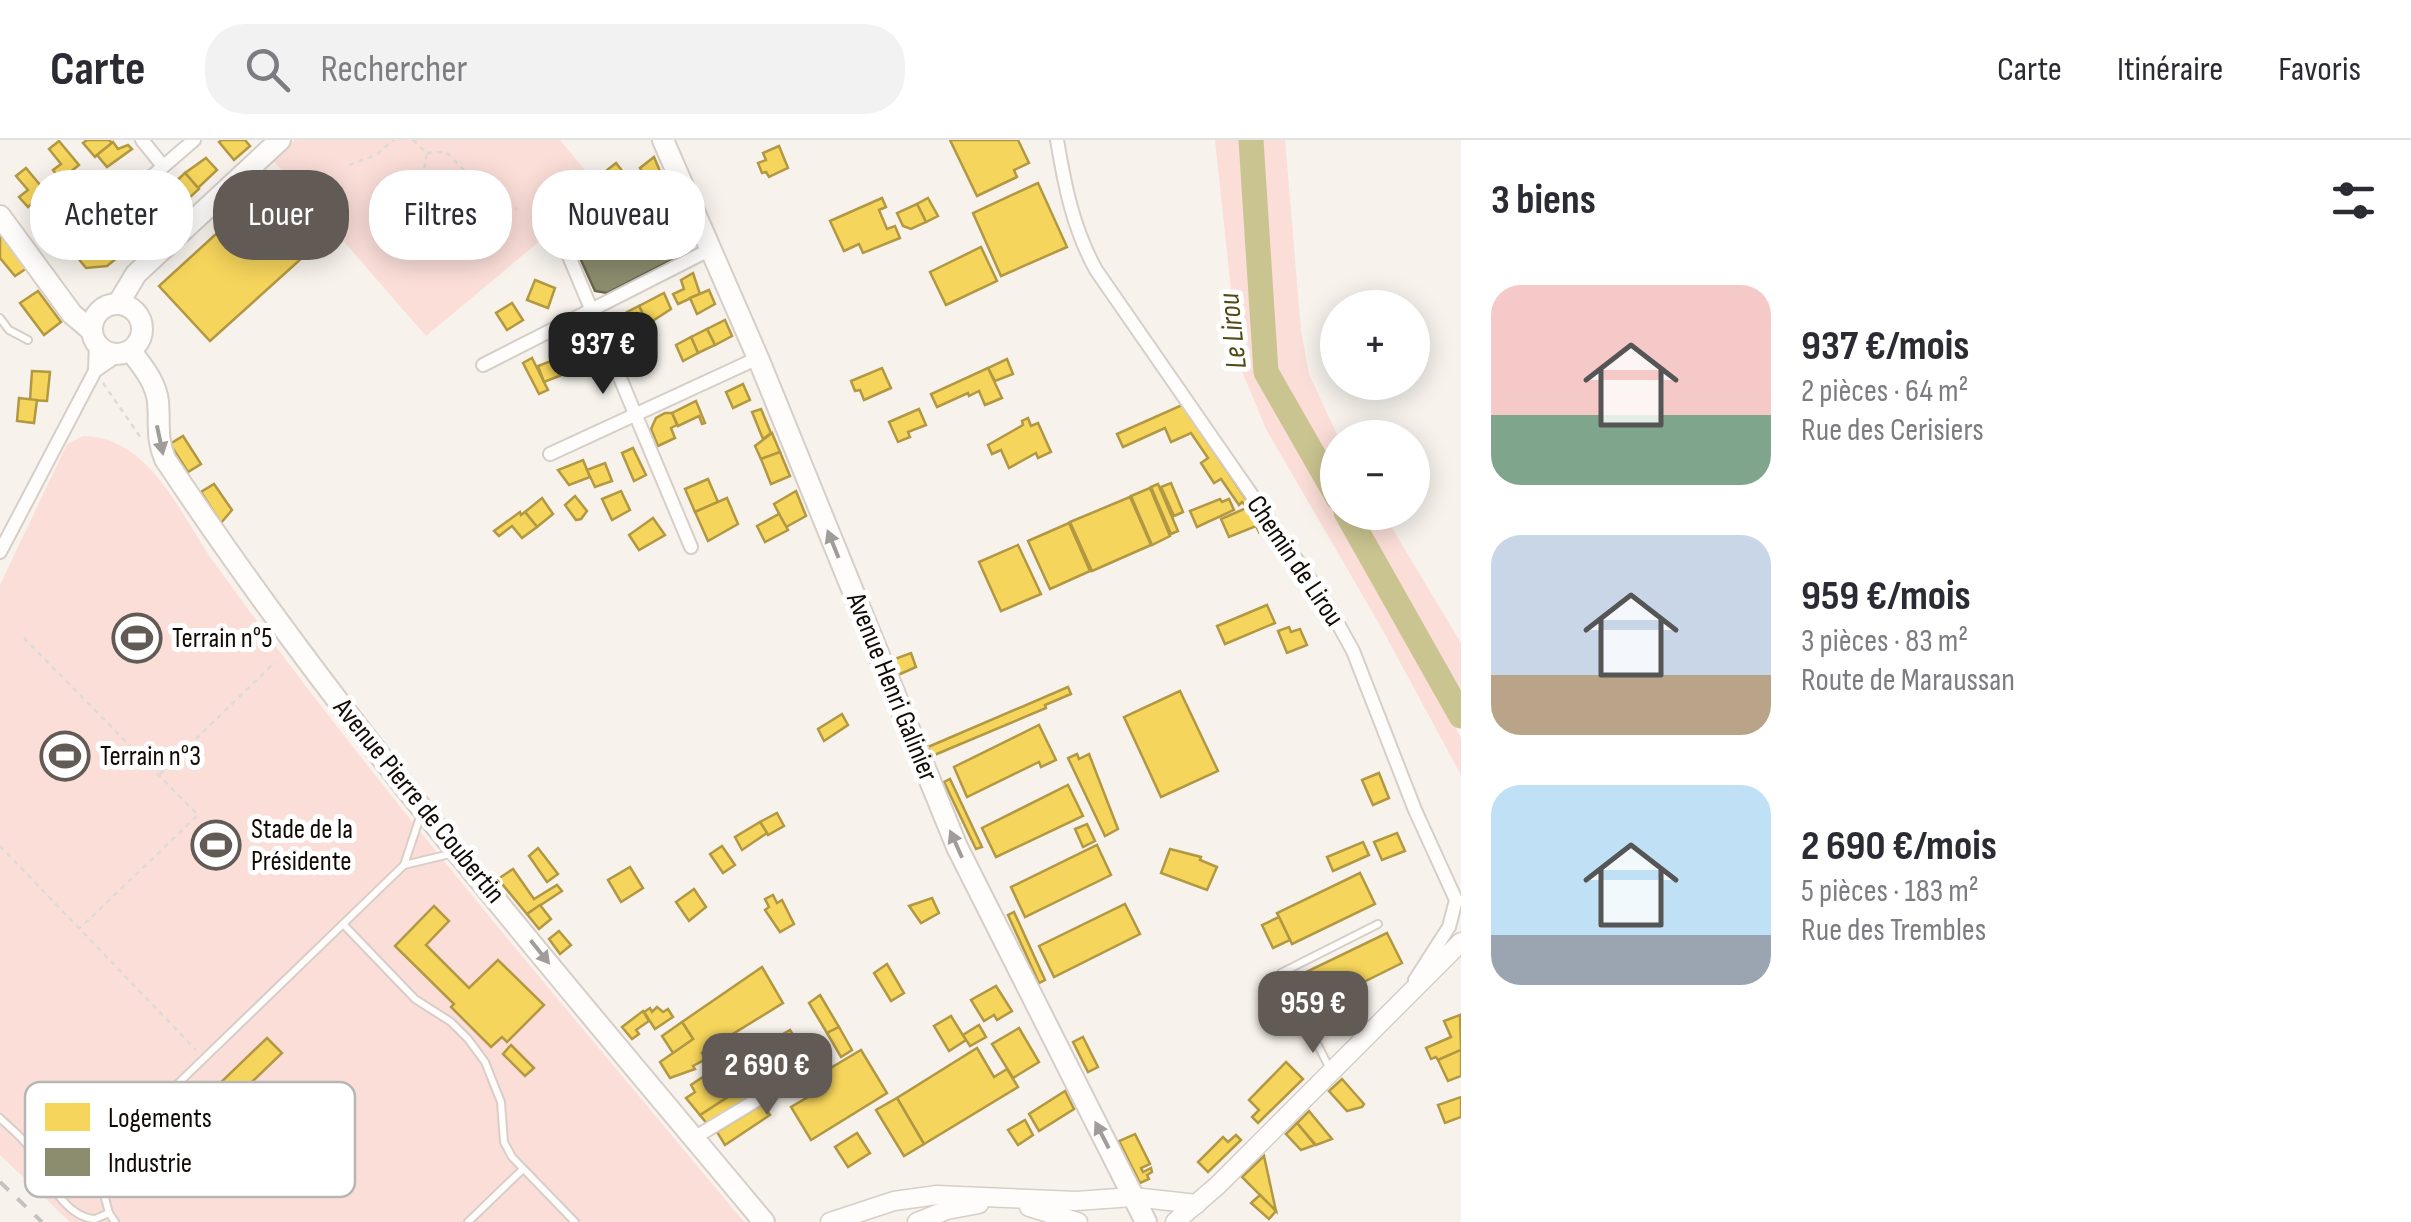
<!DOCTYPE html>
<html lang="fr">
<meta charset="utf-8">
<style>
body{margin:0;font-family:"Sofia Sans Condensed",sans-serif;background:#f2f2f3;color:#2b2b33;height:100vh;display:flex;flex-direction:column;font-size:38px;white-space:nowrap}
*{box-sizing:border-box;margin:0}
p{font-size:32px;color:#7c7c81}
.icon{flex:none;width:55px;height:55px;fill:none;stroke:currentColor;stroke-width:2;stroke-linecap:round;stroke-linejoin:round}
.map{position:relative;flex:1;overflow:hidden}
.details{display:flex;flex-direction:column;background:#fff;width:950px}
.details>*{flex:none}
.top-card{position:absolute;left:30px;top:30px;width:950px;height:90px;display:flex;gap:20px}
.buttons{position:absolute;left:1320px;top:150px;display:grid;gap:20px}
.buttons a{display:grid;place-items:center;width:110px;height:110px;border-radius:50%;background:#fff;box-shadow:0 5px 25px #0003;font-size:50px}
.price{position:absolute;translate:-50% -85px;padding:0 22px;border-radius:20px;background:#625b55;color:#fff;font-size:32px;line-height:65px;filter:drop-shadow(0 2px 5px #0008)}
.price::after{content:'';position:absolute;left:50%;top:60px;width:30px;height:22px;margin-left:-15px;background:inherit;clip-path:polygon(0 0,100% 0,50% 100%)}
.price.on{background:#222;color:#fff}
ul{padding:0;list-style:none}
li{display:flex;align-items:center;gap:30px;height:250px;padding:0 30px}
li span{display:grid;place-items:center;flex:none;width:280px;height:200px;border-radius:30px;color:#555}
li>.icon{margin-inline-start:auto}
span .icon{width:120px;height:120px;fill:#fffc;stroke-width:1}
li b{font-size:42px}
h2{display:flex;justify-content:space-between;align-items:center;height:120px;padding:0 30px;font-size:42px}
.pill{padding:0 35px;border-radius:40px;background:#fff;box-shadow:0 5px 25px #0003;font-size:35px;line-height:90px}
.pill.on{background:#625b55;color:#fff}
header{display:flex;align-items:center;gap:60px;box-sizing:border-box;height:140px;padding:0 50px;background:#fff;border-bottom:2px solid #e1e1e2}
header strong{font-size:48px}
nav{display:flex;gap:55px;margin-inline-start:auto;font-size:35px}
.search{width:700px;height:90px;background:#f2f2f3;display:flex;align-items:center;gap:25px;box-sizing:border-box;padding:0 35px;border-radius:40px;color:#7c7c81;font-size:38px}
main{display:flex;flex:1;min-height:0}
.map>svg:first-child{display:block}
</style>
<header>
<strong>Carte</strong>
<div class="search"><svg class="icon" aria-label="search" viewBox="0 0 24 24"><circle cx="10" cy="10" r="6"/><path d="M15 15l6 6"/></svg>Rechercher</div>
<nav><a>Carte</a><a>Itinéraire</a><a>Favoris</a></nav>
</header>
<main>
<div class="map">
<svg width="1461" height="1082" viewBox="0 0 1461 1082">
<rect width="100%" height="100%" fill="#f7f2ec"/>
<g fill="#fbded8">
<polygon points="295,0 560,0 601,50 426,196 273,20"/>
<polygon points="1215,0 1285,0 1301,191 1309,234 1338,297 1338,372 1383,373 1461,503 1461,566 1419,492 1407,499 1461,598 1461,635 1381,487 1266,289 1239,224"/>
<path d="M83,296C150,297 180,374 213,421C378,651 564,865 744,1082H70L0,1015V445L67,304Z"/>
</g>
<g fill="#f6d55c" stroke="#b29842" stroke-width="2.5">
<polygon points="87,0 109,0 112,3 95,17 83,3"/>
<polygon points="222,0 245,0 250,6 234,20 219,2"/>
<polygon points="950,0 1018,0 1029,23 1014,30 1017,37 977,56"/>
<polygon points="59,1 79,25 60,40 53,30 61,24 49,9"/>
<polygon points="113,2 118,9 128,5 132,9 107,27 97,15"/>
<polygon points="779,6 788,28 769,37 766,32 762,33 758,23 766,20 763,13"/>
<polygon points="654,17 667,48 652,55 640,28"/>
<polygon points="206,18 217,30 198,48 185,33"/>
<polygon points="616,23 623,32 619,35 621,38 606,51 596,39"/>
<polygon points="26,28 46,52 28,67 19,57 28,50 16,36"/>
<polygon points="185,33 199,49 177,69 163,53"/>
<polygon points="88,40 99,58 84,71 71,54"/>
<polygon points="1038,43 1067,107 1001,136 973,73"/>
<polygon points="262,52 313,108 210,201 159,146"/>
<polygon points="163,53 177,69 157,87 142,71"/>
<polygon points="882,58 886,67 879,70 887,89 895,86 900,98 863,113 859,104 844,111 830,81"/>
<polygon points="928,58 938,76 926,82 917,64"/>
<polygon points="624,59 633,78 576,107 569,89"/>
<polygon points="917,64 926,82 911,89 903,86 897,73"/>
<polygon points="59,73 84,100 64,116 49,97 58,90 50,80"/>
<polygon points="134,83 146,97 126,114 114,100"/>
<polygon points="0,91 27,128 15,136 0,118"/>
<polygon points="109,106 118,117 107,126 86,128 77,117 87,108 95,118"/>
<polygon points="981,107 997,141 946,165 930,132"/>
<polygon points="693,133 700,154 678,164 673,154 684,149 681,140"/>
<polygon points="535,140 555,148 548,168 527,160"/>
<polygon points="709,150 715,164 697,174 690,158"/>
<polygon points="38,151 61,182 44,195 20,163"/>
<polygon points="664,153 671,169 648,184 639,166"/>
<polygon points="512,163 523,180 507,190 496,173"/>
<polygon points="639,166 646,180 642,181 645,187 639,190 636,185 633,186 627,172"/>
<polygon points="725,180 732,196 715,205 707,189"/>
<polygon points="707,189 715,205 698,213 691,197"/>
<polygon points="633,191 642,209 638,211 640,216 628,221 618,198"/>
<polygon points="691,197 698,213 683,221 676,205"/>
<polygon points="591,203 598,220 580,228 573,211"/>
<polygon points="532,218 548,250 539,254 523,223"/>
<polygon points="556,219 562,235 544,242 538,226"/>
<polygon points="1007,219 1013,234 995,241 988,228"/>
<polygon points="882,228 891,248 864,260 860,250 855,251 851,241"/>
<polygon points="988,228 1002,258 985,265 979,251 969,256 968,253 937,267 931,254"/>
<polygon points="32,231 50,232 47,261 30,260"/>
<polygon points="743,244 750,260 733,268 726,252"/>
<polygon points="19,258 37,260 34,283 17,281"/>
<polygon points="696,261 705,283 702,284 699,276 678,286 672,273"/>
<polygon points="1182,265 1248,362 1245,365 1242,362 1239,365 1221,339 1214,343 1201,323 1208,318 1191,293 1171,302 1165,288 1123,307 1117,294"/>
<polygon points="761,269 771,293 763,299 752,272"/>
<polygon points="919,269 926,285 908,292 910,297 898,302 889,282"/>
<polygon points="665,273 672,273 677,285 671,288 675,298 658,306 651,289 656,278"/>
<polygon points="1028,278 1031,286 1038,283 1051,312 1038,318 1036,313 1009,328 1001,310 992,314 988,305 1023,285 1022,281"/>
<polygon points="772,293 780,312 761,319 755,306"/>
<polygon points="183,296 201,324 188,332 170,304"/>
<polygon points="633,308 646,335 634,341 622,313"/>
<polygon points="780,312 790,336 771,344 761,319"/>
<polygon points="583,320 590,337 569,345 558,330"/>
<polygon points="605,323 612,341 595,347 587,330"/>
<polygon points="708,339 718,362 695,372 685,349"/>
<polygon points="1171,343 1183,372 1174,376 1161,347"/>
<polygon points="214,344 232,370 221,383 201,352"/>
<polygon points="1158,344 1178,391 1171,394 1151,347"/>
<polygon points="1150,348 1170,396 1152,405 1131,356"/>
<polygon points="621,351 630,370 612,380 602,359"/>
<polygon points="796,351 806,376 786,387 774,364"/>
<polygon points="575,356 587,371 581,379 576,380 565,365"/>
<polygon points="1130,357 1151,405 1092,431 1070,382"/>
<polygon points="542,358 553,374 537,387 525,372"/>
<polygon points="727,358 738,384 708,401 695,372"/>
<polygon points="1220,359 1222,362 1229,359 1234,370 1197,387 1190,371"/>
<polygon points="1251,366 1265,387 1259,392 1256,386 1229,397 1221,379"/>
<polygon points="520,372 521,375 525,372 537,387 522,398 512,386 499,396 494,391"/>
<polygon points="779,374 788,390 765,402 757,386"/>
<polygon points="653,378 665,395 639,410 629,395"/>
<polygon points="1069,383 1090,431 1050,449 1028,401"/>
<polygon points="1018,405 1041,454 1001,471 979,422"/>
<polygon points="1267,465 1275,483 1225,504 1217,486"/>
<polygon points="1289,487 1291,492 1300,489 1307,505 1287,513 1278,491"/>
<polygon points="911,513 916,527 898,535 892,520"/>
<polygon points="1068,547 1071,554 1045,565 1046,568 932,616 928,607"/>
<polygon points="1180,551 1218,631 1161,657 1124,577"/>
<polygon points="842,574 848,585 824,601 818,589"/>
<polygon points="1039,585 1056,620 1041,627 1039,622 967,657 954,627"/>
<polygon points="1077,614 1079,619 1089,614 1118,689 1105,696 1068,618"/>
<polygon points="1379,633 1389,658 1373,665 1362,640"/>
<polygon points="950,639 982,707 976,709 944,642"/>
<polygon points="1068,645 1083,676 996,717 982,688"/>
<polygon points="777,673 784,686 768,695 760,682"/>
<polygon points="760,682 767,693 742,710 735,697"/>
<polygon points="1087,684 1095,701 1083,707 1075,689"/>
<polygon points="1397,693 1405,711 1382,720 1374,702"/>
<polygon points="1363,702 1369,715 1333,731 1327,717"/>
<polygon points="1097,705 1111,735 1025,777 1011,747"/>
<polygon points="722,706 735,725 723,733 710,714"/>
<polygon points="538,708 558,734 547,742 529,716"/>
<polygon points="1170,709 1201,717 1200,720 1217,727 1207,750 1161,733"/>
<polygon points="630,727 643,748 621,762 608,740"/>
<polygon points="513,729 534,759 557,745 562,751 527,774 498,739"/>
<polygon points="1360,733 1375,764 1292,804 1277,773"/>
<polygon points="694,749 706,767 689,781 676,762"/>
<polygon points="773,755 777,763 782,760 794,784 780,792 765,770 769,767 765,759"/>
<polygon points="932,758 939,773 921,783 909,766"/>
<polygon points="1125,764 1140,794 1054,837 1039,806"/>
<polygon points="540,765 551,779 539,789 527,774"/>
<polygon points="434,766 449,781 426,805 469,848 498,820 544,865 507,902 502,897 491,907 451,867 454,864 395,806"/>
<polygon points="1014,772 1045,840 1039,843 1008,775"/>
<polygon points="1279,777 1290,800 1273,808 1262,785"/>
<polygon points="559,791 571,805 560,814 549,799"/>
<polygon points="1387,793 1402,823 1319,864 1304,833"/>
<polygon points="887,824 904,853 891,861 874,833"/>
<polygon points="762,827 783,863 702,913 706,919 693,926 695,929 670,938 660,922 693,899 682,882"/>
<polygon points="996,846 1012,871 997,880 994,875 984,881 971,860"/>
<polygon points="820,855 839,887 827,893 809,863"/>
<polygon points="657,867 663,872 668,869 673,877 655,889 644,872 650,868 652,872"/>
<polygon points="643,871 649,881 636,890 639,894 632,899 622,887"/>
<polygon points="1460,875 1461,910 1438,920 1436,917 1431,919 1426,908 1451,897 1444,881"/>
<polygon points="951,876 966,900 949,911 934,886"/>
<polygon points="682,882 693,899 673,913 662,896"/>
<polygon points="979,885 986,897 970,906 963,895"/>
<polygon points="839,887 852,910 841,917 827,893"/>
<polygon points="1019,888 1039,922 1013,938 992,904"/>
<polygon points="790,890 810,922 802,927 798,921 786,929 778,916 770,922 761,907"/>
<polygon points="1083,897 1098,927 1088,932 1073,902"/>
<polygon points="267,898 282,913 199,993 184,978"/>
<polygon points="723,901 738,926 717,938 702,913"/>
<polygon points="511,905 534,928 525,936 503,914"/>
<polygon points="977,908 994,937 1007,929 1018,947 924,1004 897,958"/>
<polygon points="861,910 887,953 811,1000 791,967 808,957 802,945"/>
<polygon points="1461,910 1461,936 1448,941 1438,920"/>
<polygon points="1286,922 1303,939 1258,983 1252,977 1259,970 1249,960"/>
<polygon points="738,926 756,955 708,985 700,975 729,956 717,938"/>
<polygon points="713,930 729,956 700,975 686,958 695,952 691,945"/>
<polygon points="1342,939 1364,964 1362,967 1347,971 1329,951"/>
<polygon points="1065,951 1074,969 1039,991 1029,974"/>
<polygon points="1461,957 1461,977 1445,983 1438,965"/>
<polygon points="897,958 924,1004 904,1016 876,970"/>
<polygon points="763,964 770,975 725,1005 717,992"/>
<polygon points="1309,971 1332,999 1316,1005 1297,983"/>
<polygon points="1025,980 1033,995 1018,1005 1008,990"/>
<polygon points="1297,983 1315,1005 1301,1010 1286,994"/>
<polygon points="857,993 870,1013 848,1027 835,1007"/>
<polygon points="1135,994 1150,1024 1141,1028 1143,1032 1151,1028 1152,1032 1147,1035 1149,1039 1140,1043 1119,1001"/>
<polygon points="1236,995 1241,1000 1208,1032 1198,1022 1223,997 1228,1002"/>
<polygon points="1264,1016 1276,1071 1242,1037"/>
<polygon points="1260,1055 1276,1071 1269,1079 1251,1063"/>
</g>
<polygon fill="#8c8c6e" stroke="#67654e" stroke-width="2.5" points="671,59 689,100 683,114 607,153 595,151 575,107"/>
<g fill="none" stroke-linecap="round" stroke-linejoin="round">
<g stroke="#cac491" stroke-width="25">
<polyline points="1251,0 1266,232 1338,358"/>
<polyline points="1346,372 1461,576"/>
</g>
<g stroke="#d6cec7" stroke-width="10">
<g id="service">
<polyline points="0,178 9,190 28,200"/>
<polyline points="421,674 404,725 450,714"/>
<polyline points="343,784 415,859 451,882 468,899 485,922 501,962 504,1002 512,1017 575,1082"/>
<polyline points="1331,931 1281,833 1378,784"/>
<path d="M0,978C9,987 21,996 28,1006C44,1030 62,1077 95,1079L109,1073"/>
<circle cx="93" cy="1027" r="11"/>
<polyline points="101,1018 404,725"/>
<polyline points="99,1036 109,1073 115,1082"/>
<polyline points="468,1082 523,1029"/>
</g>
</g>
<g stroke="#d6cec7" stroke-width="16">
<g id="minor">
<polyline points="142,0 163,26"/>
<path d="M1057,0C1065,47 1073,88 1096,130L1326,462L1353,511L1415,670L1456,760L1449,787L1415,840"/>
<polyline points="128,57 194,0"/>
<polyline points="558,90 691,407"/>
<polyline points="483,225 711,109"/>
<polyline points="95,231 118,215"/>
<polyline points="550,314 758,218"/>
<polyline points="0,412 95,231 96,203"/>
<polyline points="694,998 819,922"/>
</g>
</g>
<g stroke="#d6cec7" stroke-width="21">
<g id="secondary">
<polyline points="1029,1067 1078,1082"/>
<polyline points="830,1082 894,1061 937,1055 1076,1061 1133,1057 1197,1064"/>
<polyline points="917,1082 947,1070 979,1064"/>
<polyline points="1175,1082 1218,1045 1461,802"/>
</g>
</g>
<g stroke="#d6cec7" stroke-width="24">
<g id="primary">
<polyline points="663,0 758,218 957,707 1146,1082"/>
<polyline points="0,76 72,174 92,191"/>
<circle cx="117" cy="189" r="25"/>
<polyline points="118,164 136,134 280,0"/>
<path d="M131,211C142,226 156,242 158,262C160,283 156,298 165,319C343,588 557,834 764,1082"/>
</g>
</g>
<g stroke="#dddad8" stroke-width="2.5" stroke-dasharray="5 5" stroke-linecap="butt">
<polyline points="413,0 427,13 421,46 413,60"/>
<polyline points="427,13 446,12 499,65 517,69"/>
<polyline points="349,25 376,15 393,0"/>
<path d="M421,46C436,59 439,75 450,91C456,100 461,101 464,113"/>
<polyline points="103,243 141,298"/>
<polyline points="24,498 198,675 80,788"/>
<polyline points="160,634 275,522"/>
<polyline points="0,706 196,910"/>
</g>
<use href="#service" stroke="#fefdfc" stroke-width="6"/>
<use href="#minor" stroke="#fefdfc" stroke-width="12"/>
<use href="#secondary" stroke="#fefdfc" stroke-width="18"/>
<use href="#primary" stroke="#fefdfc" stroke-width="20"/>
<polyline stroke="#c4c2c1" stroke-width="4" stroke-dasharray="12 12" stroke-linecap="butt" points="0,1042 42,1082"/>
</g>
<defs><path id="oneway-solid" d="M-6-.8H1V-3.2L6.5 0L1 3.2V.8H-6Z" transform="scale(2.5)"/></defs>
<g fill="#a09c99">
<use href="#oneway-solid" transform="translate(160 300) rotate(78)"/>
<use href="#oneway-solid" transform="translate(833 404) rotate(-112)"/>
<use href="#oneway-solid" transform="translate(956 704) rotate(-114)"/>
<use href="#oneway-solid" transform="translate(540 812) rotate(51)"/>
<use href="#oneway-solid" transform="translate(1102 995) rotate(-117)"/>
</g>
<defs>
<g id="stadium-ring" transform="scale(2.5)"><circle r="9.5" fill="#fff" stroke="#625b55" stroke-width="1.5"/><path d="M0-5a6.5 5 0 1 0 0 10a6.5 5 0 1 0 0-10ZM-3.5-1.8h7v3.6h-7Z" fill="#625b55"/></g>
</defs>
<g fill-rule="evenodd">
<use href="#stadium-ring" x="137" y="498"/>
<use href="#stadium-ring" x="65" y="616"/>
<use href="#stadium-ring" x="216" y="705"/>
</g>
<g text-anchor="middle" dominant-baseline="central" stroke-width="10" stroke-linejoin="round" paint-order="stroke">
<g font-size="28" fill="#120a04" stroke="#fff">
<text transform="translate(1295 421) rotate(56)">Chemin de Lirou</text>
<text transform="translate(892 547) rotate(68)">Avenue Henri Galinier</text>
<text transform="translate(419 661) rotate(51)">Avenue Pierre de Coubertin</text>
</g>
<g font-size="28" fill="#120a04" stroke="#fff" text-anchor="start">
<text x="172" y="498">Terrain n°5</text>
<text x="100" y="616">Terrain n°3</text>
<text x="251" y="689">Stade de la<tspan x="251" dy="32">Présidente</tspan></text>
</g>
<g font-size="30" font-style="italic" fill="#514b15" stroke="#fff">
<text transform="translate(1233 191) rotate(-96)">Le Lirou</text>
</g>
</g>
<rect x="25" y="942" width="330" height="115" rx="15" fill="#fff" stroke="#b8b6b4" stroke-width="2.5"/>
<rect x="45" y="963" width="45" height="28" fill="#f6d55c"/>
<rect x="45" y="1008" width="45" height="28" fill="#8c8c6e"/>
<g font-size="28" fill="#120a04">
<text x="108" y="987">Logements</text>
<text x="108" y="1032">Industrie</text>
</g>
</svg>
<div class="buttons">
<a>+</a>
<a>−</a>
</div>
<b class="price on" style="left:603px;top:257px">937 €</b>
<b class="price" style="left:1313px;top:916px">959 €</b>
<b class="price" style="left:767px;top:978px">2 690 €</b>
<div class="top-card">
<a class="pill">Acheter</a>
<a class="pill on">Louer</a>
<a class="pill">Filtres</a>
<a class="pill">Nouveau</a>
</div>
</div>
<section class="details">
<h2>3 biens<svg class="icon" aria-label="filters" viewBox="0 0 24 24"><path d="M4 7h16M4 17h16"/><circle cx="9" cy="7" r="2"/><circle cx="15" cy="17" r="2"/></svg></h2>
<ul>
<li><span style="background:linear-gradient(#f6c9c9 65%,#7fa58c 0)"><svg class="icon" aria-label="home" viewBox="0 0 24 24"><path d="M3 11l9-7 9 7M6 9v11h12V9"/></svg></span><div><b>937 €/mois</b><p>2 pièces · 64 m²</p><p>Rue des Cerisiers</p></div></li>
<li><span style="background:linear-gradient(#c9d6e8 70%,#b9a48a 0)"><svg class="icon" aria-label="home" viewBox="0 0 24 24"><path d="M3 11l9-7 9 7M6 9v11h12V9"/></svg></span><div><b>959 €/mois</b><p>3 pièces · 83 m²</p><p>Route de Maraussan</p></div></li>
<li><span style="background:linear-gradient(#bfe0f5 75%,#9aa5b1 0)"><svg class="icon" aria-label="home" viewBox="0 0 24 24"><path d="M3 11l9-7 9 7M6 9v11h12V9"/></svg></span><div><b>2 690 €/mois</b><p>5 pièces · 183 m²</p><p>Rue des Trembles</p></div></li>
</ul>
</section>
</main>
